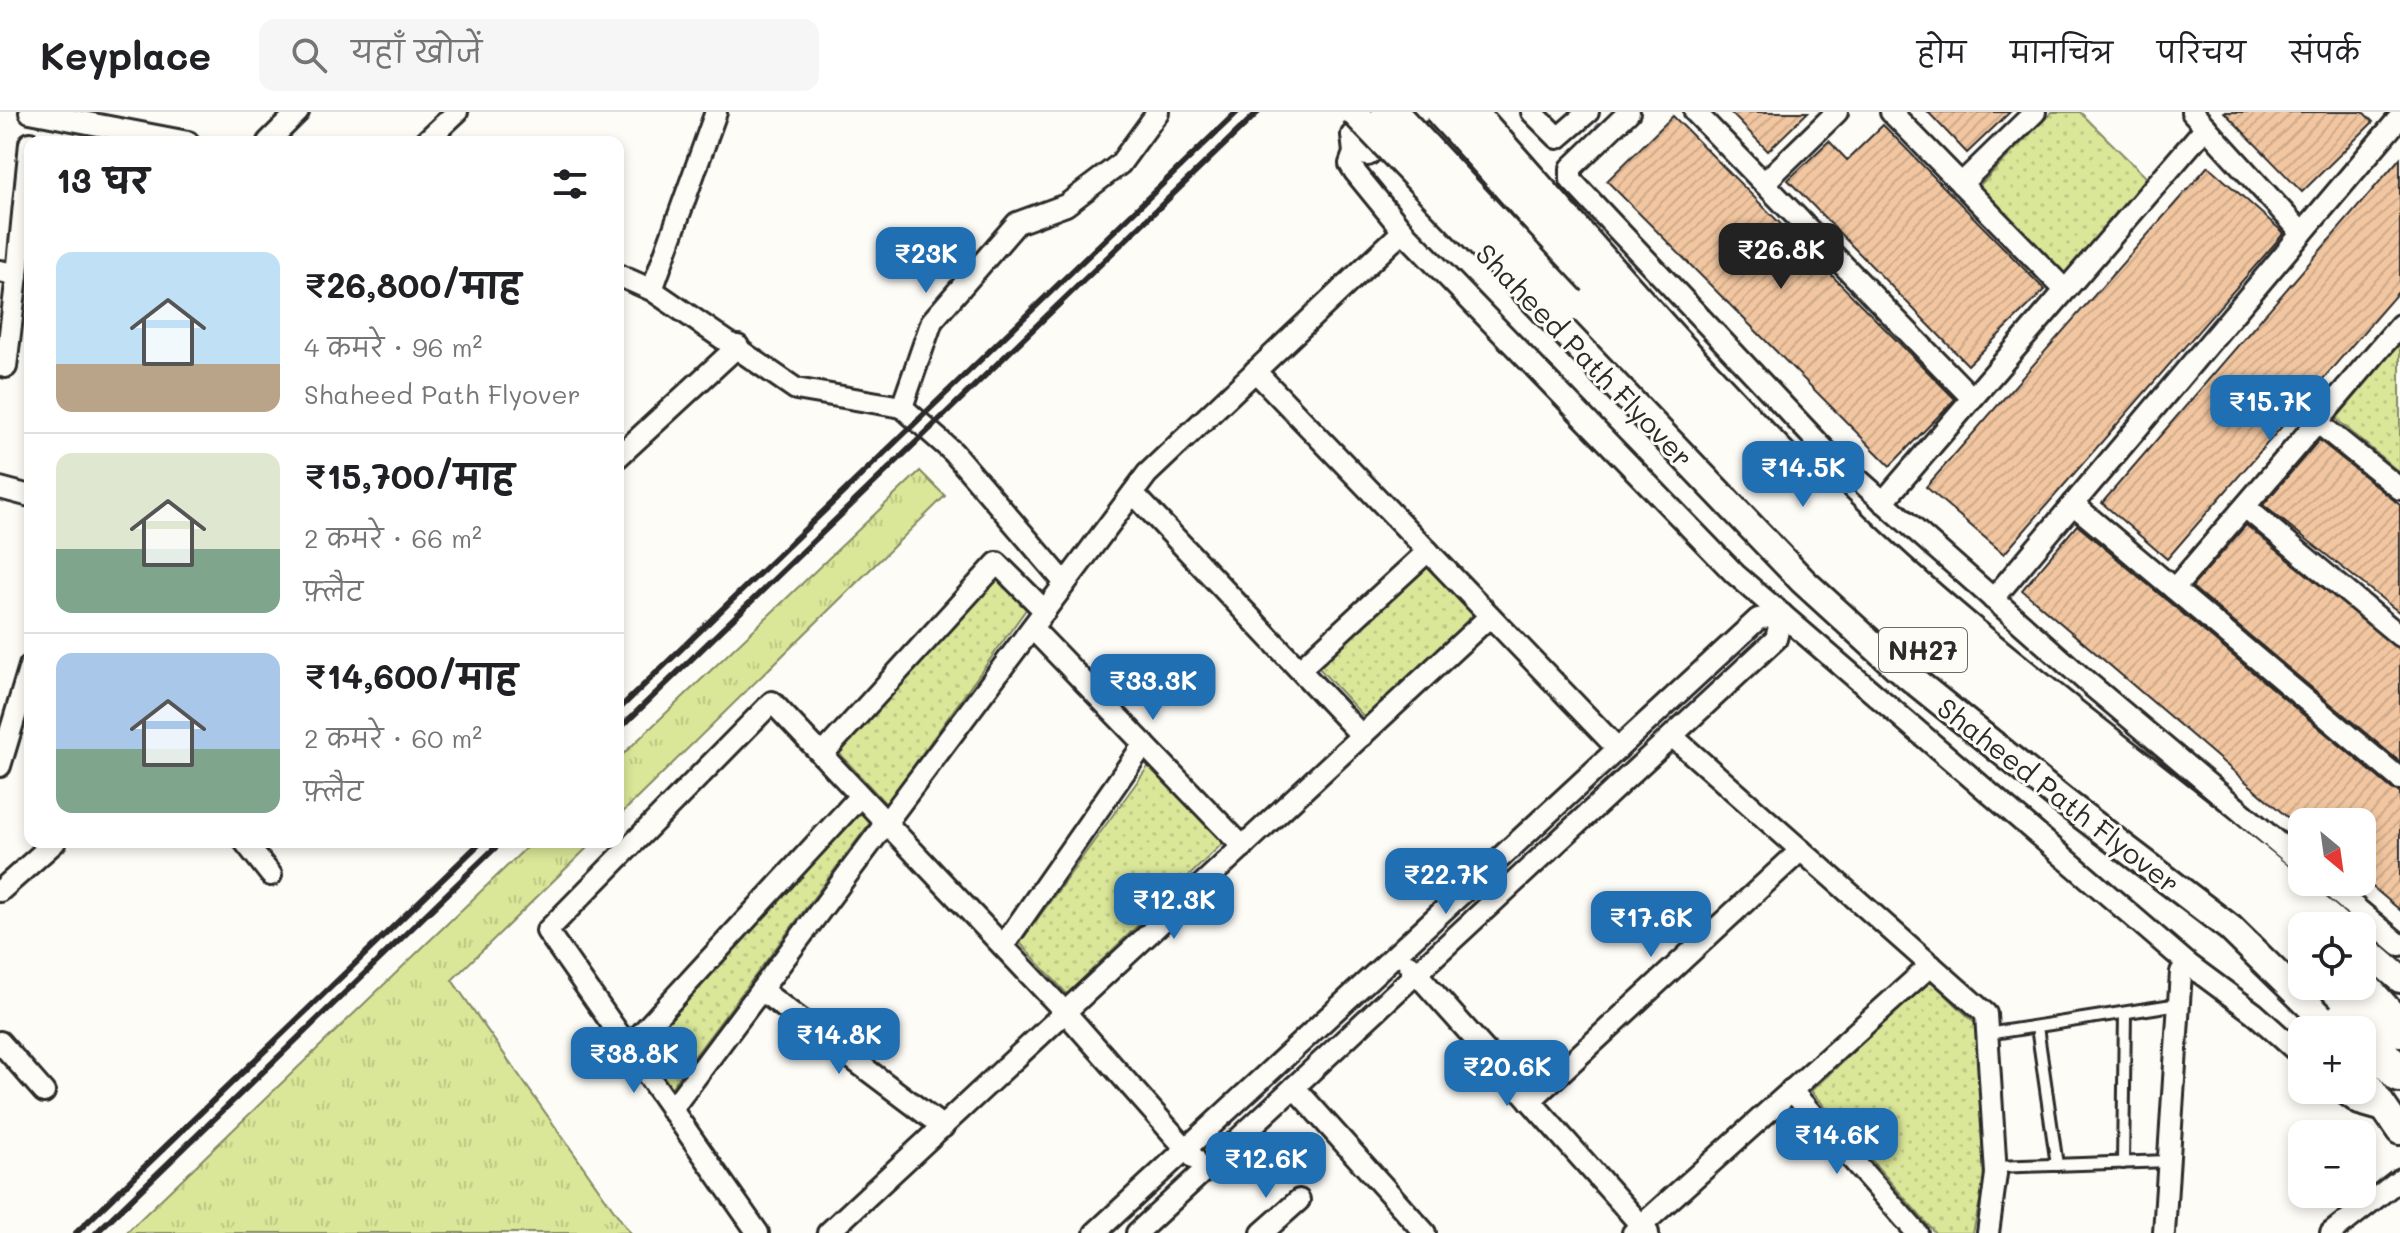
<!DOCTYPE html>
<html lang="hi">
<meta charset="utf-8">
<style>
body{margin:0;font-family:Mali,"Playpen Sans Deva",sans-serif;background:#f6f6f6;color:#202124;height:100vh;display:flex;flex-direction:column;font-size:30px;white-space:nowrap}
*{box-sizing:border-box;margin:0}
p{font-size:26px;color:#757577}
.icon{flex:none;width:44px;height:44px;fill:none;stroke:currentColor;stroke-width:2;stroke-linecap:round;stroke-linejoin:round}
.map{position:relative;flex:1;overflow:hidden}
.side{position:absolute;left:24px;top:24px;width:600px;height:712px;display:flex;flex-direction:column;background:#fff;border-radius:16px;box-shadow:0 4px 12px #0003}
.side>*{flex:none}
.needle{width:52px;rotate:151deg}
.fabs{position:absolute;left:2288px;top:696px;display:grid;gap:16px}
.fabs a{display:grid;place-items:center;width:88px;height:88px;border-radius:16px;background:#fff;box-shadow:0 4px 12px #0003;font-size:40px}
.price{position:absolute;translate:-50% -68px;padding:0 18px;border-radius:16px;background:#1f6fb2;color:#fff;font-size:26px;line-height:52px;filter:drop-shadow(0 2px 4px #0008)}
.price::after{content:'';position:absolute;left:50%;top:48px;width:24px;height:18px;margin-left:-12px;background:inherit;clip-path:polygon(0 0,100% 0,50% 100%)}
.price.on{background:#222;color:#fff}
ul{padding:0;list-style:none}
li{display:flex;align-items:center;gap:24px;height:200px;padding:0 32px}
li+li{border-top:2px solid #e0e0e0}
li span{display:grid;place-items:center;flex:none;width:224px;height:160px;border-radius:16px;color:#555}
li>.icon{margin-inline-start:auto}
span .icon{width:96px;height:96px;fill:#fffc;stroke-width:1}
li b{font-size:34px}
h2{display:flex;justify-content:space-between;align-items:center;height:96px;padding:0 32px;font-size:34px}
header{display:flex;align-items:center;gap:48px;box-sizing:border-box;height:112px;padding:0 40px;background:#fff;border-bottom:2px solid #e0e0e0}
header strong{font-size:38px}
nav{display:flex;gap:44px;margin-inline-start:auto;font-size:28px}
.search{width:560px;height:72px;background:#f6f6f6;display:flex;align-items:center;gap:20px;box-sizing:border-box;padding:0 28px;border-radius:16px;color:#757577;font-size:30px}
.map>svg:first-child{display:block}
</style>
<header>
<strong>Keyplace</strong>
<div class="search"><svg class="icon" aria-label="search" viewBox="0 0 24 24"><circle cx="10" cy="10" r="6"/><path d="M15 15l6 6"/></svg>यहाँ खोजें</div>
<nav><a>होम</a><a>मानचित्र</a><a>परिचय</a><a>संपर्क</a></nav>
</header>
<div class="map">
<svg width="2400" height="1121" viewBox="0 0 2400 1121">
<defs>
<pattern id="grass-tufts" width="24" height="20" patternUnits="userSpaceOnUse" patternTransform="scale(2)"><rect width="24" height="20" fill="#dae698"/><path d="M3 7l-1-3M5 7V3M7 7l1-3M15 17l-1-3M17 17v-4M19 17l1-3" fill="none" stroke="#bbc583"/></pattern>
<pattern id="park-dots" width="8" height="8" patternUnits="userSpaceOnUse" patternTransform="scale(2)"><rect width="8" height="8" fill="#dae698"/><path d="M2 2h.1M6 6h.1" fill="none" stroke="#bbc583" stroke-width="1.8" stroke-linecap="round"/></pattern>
<pattern id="building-hatch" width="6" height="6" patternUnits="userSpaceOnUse" patternTransform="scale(2)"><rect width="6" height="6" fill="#f1c6a0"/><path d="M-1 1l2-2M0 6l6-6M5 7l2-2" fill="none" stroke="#cfaa8a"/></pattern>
</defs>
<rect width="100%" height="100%" fill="#fdfcf7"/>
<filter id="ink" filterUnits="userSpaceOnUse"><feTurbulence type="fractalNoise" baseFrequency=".0125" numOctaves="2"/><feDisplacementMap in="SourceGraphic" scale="16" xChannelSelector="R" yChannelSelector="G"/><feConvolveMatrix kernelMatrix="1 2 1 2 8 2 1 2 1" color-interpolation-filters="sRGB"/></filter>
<g filter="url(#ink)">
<g fill="url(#grass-tufts)" stroke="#828862" stroke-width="2">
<polygon points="920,359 945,384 618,705 618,647"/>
<polygon points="532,730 593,730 452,868 630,1121 126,1121"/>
</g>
<g fill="url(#park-dots)" stroke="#828862" stroke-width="2">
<polygon points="2052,0 2080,0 2148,67 2066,165 1977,76"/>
<polygon points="2400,230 2400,361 2336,307"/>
<polygon points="1426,452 1475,505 1366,607 1317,554"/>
<polygon points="998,465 1027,496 886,692 839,641"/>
<polygon points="1150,652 1224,730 1067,882 1020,831"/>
<polygon points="861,697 872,708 670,977 641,940"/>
<polygon points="1930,868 1977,913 1984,1070 1973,1121 1935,1121 1811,979"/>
</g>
<g fill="url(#building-hatch)" stroke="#2b2b2b" stroke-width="2">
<polygon points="1730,0 1808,0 1768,39"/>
<polygon points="1928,0 2010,0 1967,41"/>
<polygon points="2224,0 2363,0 2373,10 2302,80"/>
<polygon points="1673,4 1955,287 1890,354 1607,69"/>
<polygon points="1883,13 2045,178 1968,253 1788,68 1829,29 1847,48"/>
<polygon points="2400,46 2400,178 2167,447 2102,391"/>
<polygon points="2208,54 2284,121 2004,442 1926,375"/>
<polygon points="2319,328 2400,393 2400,501 2263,393"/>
<polygon points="2077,413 2392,677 2400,680 2400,798 2362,766 2362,710 2293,710 2022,478"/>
<polygon points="2246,413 2400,538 2400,650 2192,475"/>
</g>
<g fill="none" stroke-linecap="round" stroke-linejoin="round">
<g stroke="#2b2b2b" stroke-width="16">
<g id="service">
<polyline points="2037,915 2057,1053"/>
<polyline points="1987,922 2179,892"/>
<polyline points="2123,1051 2125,901"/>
<polyline points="1996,1055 2169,1049"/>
</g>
</g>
<g stroke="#2b2b2b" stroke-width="26">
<g id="minor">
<polyline points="30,0 188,30"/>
<polyline points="1532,0 1558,26 1588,0"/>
<polyline points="1629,0 1571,56 1571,68 1825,338 2086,569 2302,751"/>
<polyline points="1695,0 1972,286"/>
<polyline points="1891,0 2065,178"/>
<polyline points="2192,0 2302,121"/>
<polyline points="1376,4 1352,23 1354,41 1350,52 1355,60 1403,119 1735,462 2188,852 2254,901 2302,944"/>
<polyline points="268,30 298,0"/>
<polyline points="425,30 457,0"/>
<polyline points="1354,41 1368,43 1420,0"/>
<polyline points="1764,71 1837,0"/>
<polyline points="1961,72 2035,0"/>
<polyline points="0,159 17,163 30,31"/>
<polyline points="618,163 652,178 796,277 902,295 953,340 1065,471"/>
<polyline points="652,178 716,0"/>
<polyline points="6,255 17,163"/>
<polyline points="1255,259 1618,637"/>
<polyline points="902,295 932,209 1017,111 1066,93 1120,52 1158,0"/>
<polyline points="2317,310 2400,377"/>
<polyline points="618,345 738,234"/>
<polyline points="0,376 30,384"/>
<polyline points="1133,381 1362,624"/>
<polyline points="1883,390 2206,15"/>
<polyline points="2073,392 2400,667"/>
<polyline points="2245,395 2400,524"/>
<polyline points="2174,477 2400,213"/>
<polyline points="1993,487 2400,5"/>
<polyline points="1032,516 1243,735"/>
<polyline points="1300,557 1428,439"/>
<polyline points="1672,624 1986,902 1996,1062 1988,1121"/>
<polyline points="822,643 997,451 1045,499"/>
<polyline points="0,654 30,554"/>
<polyline points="245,730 271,763"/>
<polyline points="2325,770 2400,833"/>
<polyline points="0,779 55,730"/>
<polyline points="1003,834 1144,632"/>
<polyline points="1409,853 1648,1121"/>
<polyline points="761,878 943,1015"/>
<polyline points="0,930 44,980"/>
<polyline points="628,936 860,684"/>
<polyline points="1294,975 1425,1121"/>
<polyline points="1791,978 1917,1121"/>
<polyline points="2340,978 2359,992 2387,1000"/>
<polyline points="1530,989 1801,738"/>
<polyline points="671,998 1147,362 1403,119"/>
<polyline points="758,1121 547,819 772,590 1065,900 1195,1047"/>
<polyline points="828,1121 1490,504"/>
<polyline points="1095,1121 1758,507 1782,502 1776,527 1137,1121"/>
<polyline points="1262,1121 1299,1088"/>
<polyline points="1633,1121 1931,853"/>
<polyline points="2164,1121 2181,860 2188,852"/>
<polyline points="2331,1121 2400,1067"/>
</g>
</g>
<g stroke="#2b2b2b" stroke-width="32">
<g id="tertiary">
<path d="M1474,0C1603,146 1730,296 1872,430C2019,568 2187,682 2339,814"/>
<polyline points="2362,834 2400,867"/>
<polyline points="2362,964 2400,1019"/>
</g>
</g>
<g stroke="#2b2b2b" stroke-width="40">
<g id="trunk">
<path d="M1444,0C1542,104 1630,219 1732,319C1912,497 2107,656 2302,816"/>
<polyline points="1569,192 1708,341 1874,496 2302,857"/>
<polyline points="2318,874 2359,918"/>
<polyline points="2361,874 2400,917"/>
<polyline points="2362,921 2400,963"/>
</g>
</g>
<use href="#service" stroke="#fdfcf7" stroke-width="10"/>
<use href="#minor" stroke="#fdfcf7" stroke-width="20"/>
<use href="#tertiary" stroke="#fdfcf7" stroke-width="26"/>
<use href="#trunk" stroke="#fdfcf7" stroke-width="34"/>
<g stroke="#2b2b2b" stroke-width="6">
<polyline points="618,598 1237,0"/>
<polyline points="618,618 1258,0"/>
<polyline points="76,1121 481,730"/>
<polyline points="96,1121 501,730"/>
</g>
<g stroke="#2b2b2b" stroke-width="32" stroke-linecap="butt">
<polyline id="tertiary-bridge" points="1354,0 1803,469 1896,554 2062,688 2230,816 2321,905"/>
</g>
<g stroke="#2b2b2b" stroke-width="40" stroke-linecap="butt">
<polyline id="trunk-bridge" points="1389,0 1569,192"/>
</g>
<use href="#tertiary-bridge" stroke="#fdfcf7" stroke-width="26"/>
<use href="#trunk-bridge" stroke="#fdfcf7" stroke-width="34"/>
</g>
</g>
<g text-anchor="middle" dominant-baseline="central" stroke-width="6" stroke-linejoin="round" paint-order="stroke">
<rect fill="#fdfcf7" stroke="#6a6a68" stroke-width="2" x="1879" y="516" width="88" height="44" rx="6"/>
<g font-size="26" font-weight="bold" fill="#2b2b2b">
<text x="1923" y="538">NH27</text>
</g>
<g font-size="28" fill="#2b2b2b" stroke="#fdfcf7">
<text transform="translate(1585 243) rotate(46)">Shaheed Path Flyover</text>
<text transform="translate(2059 683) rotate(38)">Shaheed Path Flyover</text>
</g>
</g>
</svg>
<div class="fabs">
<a><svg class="needle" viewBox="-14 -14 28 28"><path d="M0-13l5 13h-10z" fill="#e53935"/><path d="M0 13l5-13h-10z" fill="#757577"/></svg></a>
<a><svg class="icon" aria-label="locate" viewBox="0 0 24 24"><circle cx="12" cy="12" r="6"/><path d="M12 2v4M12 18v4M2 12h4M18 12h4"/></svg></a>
<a>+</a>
<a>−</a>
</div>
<b class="price on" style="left:1781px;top:179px">₹26.8K</b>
<b class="price" style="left:926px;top:183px">₹23K</b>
<b class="price" style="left:2270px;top:331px">₹15.7K</b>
<b class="price" style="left:1803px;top:397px">₹14.5K</b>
<b class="price" style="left:1153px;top:610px">₹33.3K</b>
<b class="price" style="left:1446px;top:804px">₹22.7K</b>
<b class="price" style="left:1174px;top:829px">₹12.3K</b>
<b class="price" style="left:1651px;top:847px">₹17.6K</b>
<b class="price" style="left:839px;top:964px">₹14.8K</b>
<b class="price" style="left:634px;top:983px">₹38.8K</b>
<b class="price" style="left:1507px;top:996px">₹20.6K</b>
<b class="price" style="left:1837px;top:1064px">₹14.6K</b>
<b class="price" style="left:1266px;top:1088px">₹12.6K</b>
<section class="side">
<h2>13 घर<svg class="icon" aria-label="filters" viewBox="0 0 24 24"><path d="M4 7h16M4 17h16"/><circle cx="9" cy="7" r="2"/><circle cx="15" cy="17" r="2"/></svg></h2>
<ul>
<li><span style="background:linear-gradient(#bfe0f5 70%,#b9a48a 0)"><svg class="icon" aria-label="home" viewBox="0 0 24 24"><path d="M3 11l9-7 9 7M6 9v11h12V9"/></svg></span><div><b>₹26,800/माह</b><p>4 कमरे · 96 m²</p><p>Shaheed Path Flyover</p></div></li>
<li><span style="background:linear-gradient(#dfe7d0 60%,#7fa58c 0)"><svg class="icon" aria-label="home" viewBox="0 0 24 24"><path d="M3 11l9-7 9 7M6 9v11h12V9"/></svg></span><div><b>₹15,700/माह</b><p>2 कमरे · 66 m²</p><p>फ़्लैट</p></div></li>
<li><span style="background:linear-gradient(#a9c7e8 60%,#7fa58c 0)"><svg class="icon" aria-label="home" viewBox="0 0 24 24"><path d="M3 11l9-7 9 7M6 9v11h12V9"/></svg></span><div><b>₹14,600/माह</b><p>2 कमरे · 60 m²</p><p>फ़्लैट</p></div></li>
</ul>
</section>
</div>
